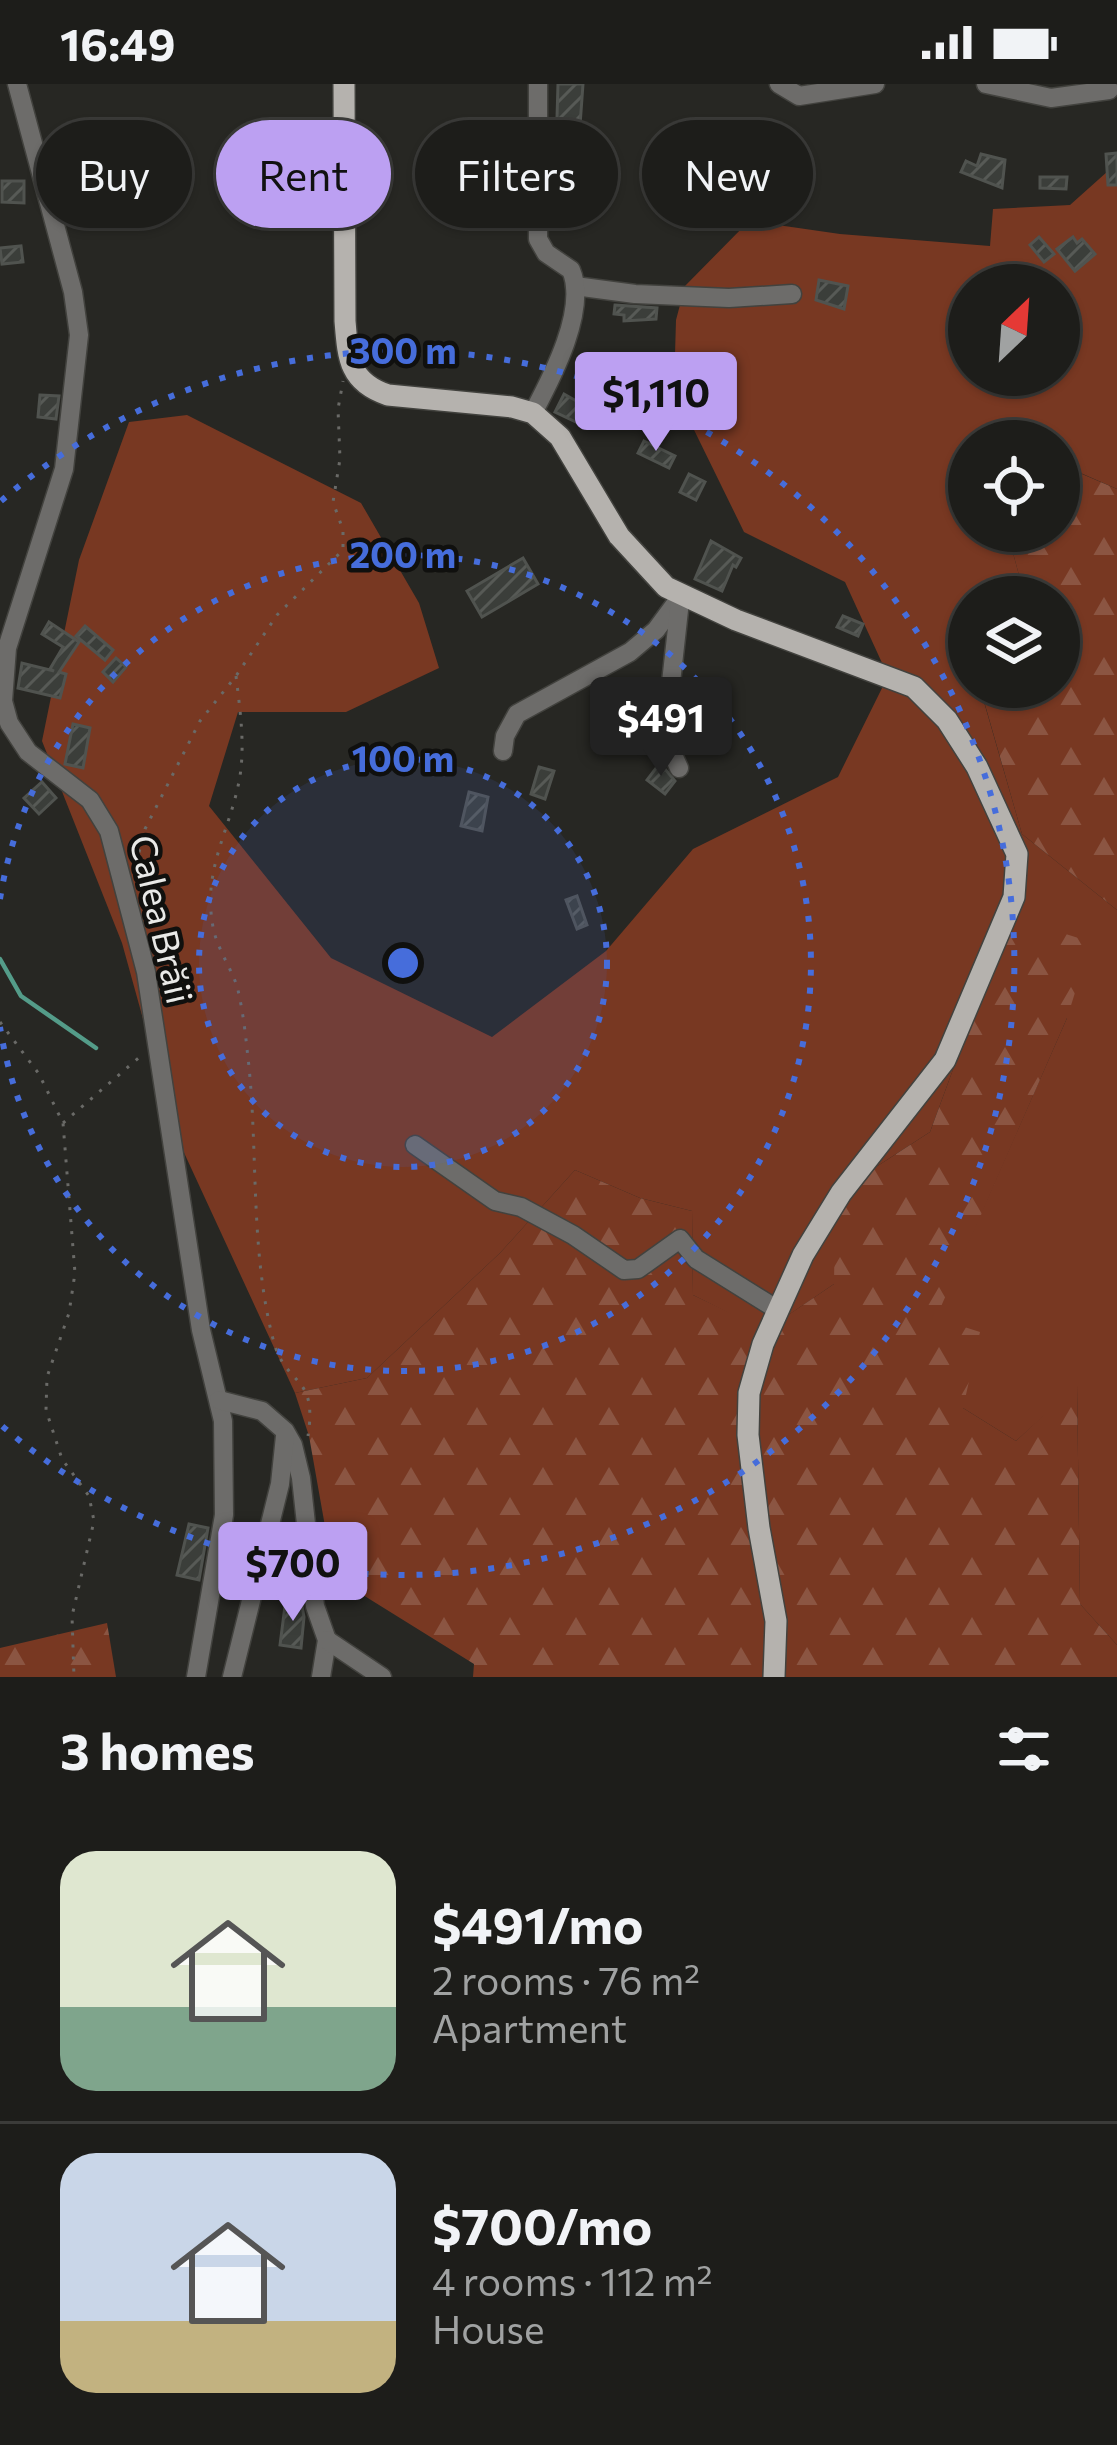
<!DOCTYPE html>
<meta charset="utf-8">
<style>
body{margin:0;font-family:Commissioner,sans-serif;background:#2a2a27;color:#f1f3f6;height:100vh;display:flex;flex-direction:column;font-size:45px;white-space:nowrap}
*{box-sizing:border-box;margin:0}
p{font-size:39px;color:#a0a2a2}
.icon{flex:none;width:66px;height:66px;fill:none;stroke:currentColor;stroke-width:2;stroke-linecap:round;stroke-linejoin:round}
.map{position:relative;height:1593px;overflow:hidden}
.side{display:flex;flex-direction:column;background:#1d1d1a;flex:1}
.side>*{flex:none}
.hud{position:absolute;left:36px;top:36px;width:1047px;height:108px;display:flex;gap:24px}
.needle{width:78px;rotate:25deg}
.tools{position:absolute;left:948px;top:180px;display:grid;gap:24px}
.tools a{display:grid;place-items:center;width:132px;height:132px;border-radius:50%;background:#1d1d1a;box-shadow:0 3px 9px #0004,0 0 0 3px #3b3b39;font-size:60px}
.price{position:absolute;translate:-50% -102px;padding:0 27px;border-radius:12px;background:#bca0f2;color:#111;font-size:39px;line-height:78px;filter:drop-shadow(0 3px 6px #0008)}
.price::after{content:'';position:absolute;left:50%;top:72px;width:36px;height:27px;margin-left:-18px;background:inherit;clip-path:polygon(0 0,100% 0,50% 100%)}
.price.current{background:#222;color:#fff}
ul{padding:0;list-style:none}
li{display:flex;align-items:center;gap:36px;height:300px;padding:0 60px}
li+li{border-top:3px solid #3b3b39}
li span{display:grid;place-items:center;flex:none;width:336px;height:240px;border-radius:36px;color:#555}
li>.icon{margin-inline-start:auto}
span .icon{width:144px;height:144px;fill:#fffc;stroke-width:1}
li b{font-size:51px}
h2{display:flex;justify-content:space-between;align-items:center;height:144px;padding:0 60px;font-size:51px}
.tag{padding:0 42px;border-radius:54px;background:#1d1d1a;box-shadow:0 3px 9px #0004,0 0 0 3px #3b3b39;font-size:42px;line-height:108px}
.tag.current{background:#bca0f2;color:#111}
.status{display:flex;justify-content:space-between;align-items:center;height:84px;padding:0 60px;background:#1d1d1a;direction:ltr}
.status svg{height:33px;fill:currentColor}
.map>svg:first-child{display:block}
</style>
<div class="status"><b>16:49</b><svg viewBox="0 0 49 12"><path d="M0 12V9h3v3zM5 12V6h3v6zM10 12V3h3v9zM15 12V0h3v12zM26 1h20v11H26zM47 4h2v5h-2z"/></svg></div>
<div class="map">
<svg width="1117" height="1593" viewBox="0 0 1117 1593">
<defs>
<pattern id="forest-firs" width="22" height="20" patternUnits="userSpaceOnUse" patternTransform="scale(3)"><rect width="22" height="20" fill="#783822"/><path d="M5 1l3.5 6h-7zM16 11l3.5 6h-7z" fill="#8b5542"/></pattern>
<pattern id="building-hatch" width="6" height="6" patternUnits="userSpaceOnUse" patternTransform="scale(3)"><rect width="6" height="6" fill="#3b3e3a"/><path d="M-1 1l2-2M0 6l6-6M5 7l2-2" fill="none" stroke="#575a56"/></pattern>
</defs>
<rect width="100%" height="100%" fill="#272723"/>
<path fill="#783822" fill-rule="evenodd" d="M1117,79V405L1076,387L1059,392V357H969V447H1007L1025,513H969V603H990L984,618L1022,750L1117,826V1561L1080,1520L1077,1302L1016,1357L963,1324L935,1234L1067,934L979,915L930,1048L876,1083L834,1200L765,1247L693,1211L692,1127L640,1114L575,1086L500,1169L367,1294L295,1309L174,1047L122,859L42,657L79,476L129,338L187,331L361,419L419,519L439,584L346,628H238L209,722L331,874L492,953L606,867L693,765L838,693L888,592L845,498L744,448L674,305L676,236L685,202L749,137L840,150L990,162L993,125L1070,121ZM969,201H1059V291H969Z"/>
<g fill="url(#forest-firs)">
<polygon points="1075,387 1117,405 1117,826 1022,750 984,617 990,603 1059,603 1059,513 1025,513 1007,447 1059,447 1059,392"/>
<polygon points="1015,834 1091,858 1067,934 936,1234 980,1248 963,1324 1016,1357 1077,1300 1080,1520 1117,1561 1117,1593 473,1593 474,1580 334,1493 309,1352 295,1309 367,1294 500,1169 575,1086 640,1114 692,1127 693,1211 766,1246 834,1200 835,1132 876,1083 930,1048 979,915"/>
<polygon points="107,1539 116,1593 0,1593 0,1564"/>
</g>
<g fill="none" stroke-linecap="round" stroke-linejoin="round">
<polyline stroke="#549c89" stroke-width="4.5" points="0,875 21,912 96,964"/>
</g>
<g fill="url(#building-hatch)" stroke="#50534f" stroke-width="3">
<polygon points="558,0 583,0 578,69 556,68"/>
<polygon points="1117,69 1117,101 1108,101 1106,70"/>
<polygon points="981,70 1005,76 1002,104 961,88 966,77 977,82"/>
<polygon points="103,81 108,100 85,107 80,89"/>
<polygon points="1040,93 1067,93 1066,105 1040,104"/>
<polygon points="2,97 24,97 24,119 2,118"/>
<polygon points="1039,153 1054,170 1044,178 1030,161"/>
<polygon points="1073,153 1077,159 1082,155 1095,170 1075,187 1057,165"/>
<polygon points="21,162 23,178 2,180 0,164"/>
<polygon points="819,196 848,202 844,225 816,216"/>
<polygon points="615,221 657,224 656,235 624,237 624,231 614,230"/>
<polygon points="564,310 603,332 598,342 579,332 576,338 555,328"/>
<polygon points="40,311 59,312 56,335 38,333"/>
<polygon points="644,357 675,372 669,384 638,369"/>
<polygon points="689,390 705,398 696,416 680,408"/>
<polygon points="711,457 741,474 736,483 733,481 722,507 695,495"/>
<polygon points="523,474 538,500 482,533 467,507"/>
<polygon points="843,532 863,540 858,552 837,543"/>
<polygon points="49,538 79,558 59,588 66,590 60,614 18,604 22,579 54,587 50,585 63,563 42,550"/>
<polygon points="85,542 113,566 105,576 76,552"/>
<polygon points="116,574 126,583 113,598 103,588"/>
<polygon points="73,640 90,644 83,684 65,680"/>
<polygon points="660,679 675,697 665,710 647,696"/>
<polygon points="539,683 554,687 545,715 531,710"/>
<polygon points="42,698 56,714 39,730 24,714"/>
<polygon points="469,708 488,713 482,747 461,742"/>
<polygon points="577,812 587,841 577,845 566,816"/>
<polygon points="189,1440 208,1444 199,1496 177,1491"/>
<polygon points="286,1514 301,1516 304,1533 301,1564 280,1561"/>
</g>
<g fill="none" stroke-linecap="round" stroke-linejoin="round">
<g stroke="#42423e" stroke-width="21">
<g id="minor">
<polyline points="17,0 73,208 79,251 64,385 7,564 3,617 9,639 28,668 90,716 109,747 146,888 201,1246 223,1337 224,1431 196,1593"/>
<polyline points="779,0 799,12 875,0"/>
<polyline points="986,0 1051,14 1109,6 1107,0"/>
<polyline points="575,202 635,210 729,214 792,210"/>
<path d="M533,329C551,295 588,226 571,186L546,169L538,155V0"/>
<polyline points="503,667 505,652 517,630 630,568 656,546 681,512"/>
<polyline points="679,684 665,653 680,517"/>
<polyline points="415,1061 495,1117 521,1123 573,1151 624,1186 638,1185 680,1155 696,1175 778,1226"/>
<polyline points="219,1316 262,1327 285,1347 293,1361 301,1394 315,1522 327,1556 321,1593"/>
<polyline points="327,1556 382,1593"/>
<polyline points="232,1593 280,1400 285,1352"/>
</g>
</g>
<g stroke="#42423e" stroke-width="24">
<path id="major" d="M344,0L345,237C348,274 349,298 388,311L512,323L533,329L560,353L619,452L666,503L736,536L914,603L947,636L977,683L1017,770L1014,813L945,976L841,1109L803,1171L763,1260L749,1309L748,1351L759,1444L776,1537L774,1593"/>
</g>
<g stroke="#6a6a67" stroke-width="3" stroke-dasharray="3 9" stroke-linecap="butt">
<path d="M236,592C240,626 245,659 240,692C231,746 202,784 213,843C217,864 230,882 237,902C242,922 245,945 247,965C259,1061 249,1161 273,1255C285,1304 318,1288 308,1352"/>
<polyline points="136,780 145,745 200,637 236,592 277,531 343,466 343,446 333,418 340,375 338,325 343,297"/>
<polyline points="0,938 39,990 63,1039 75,1189 69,1229 47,1293 46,1326 62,1375 89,1412 94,1437 72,1532 74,1593"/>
<polyline points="63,1039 142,971"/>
</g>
<use href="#minor" stroke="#6d6c6a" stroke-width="18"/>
<use href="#major" stroke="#b5b2ae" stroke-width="21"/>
</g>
<circle cx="403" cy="879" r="204" fill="#466ddb" fill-opacity=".12"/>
<g fill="none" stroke="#466ddb" stroke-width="6" stroke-dasharray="6 12">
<circle cx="403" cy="879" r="204"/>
<path d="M0 815A408 408 0 1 1 0 943"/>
<path d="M1 417A612 612 0 1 1 1 1341"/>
</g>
<g text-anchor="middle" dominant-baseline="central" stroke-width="9" stroke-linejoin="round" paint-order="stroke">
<g font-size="36" fill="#e9e9e7" stroke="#10100e">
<text transform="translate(163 835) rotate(77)">Calea Brăii</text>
</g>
</g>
<circle cx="403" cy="879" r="18" fill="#466ddb" stroke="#10100e" stroke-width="6"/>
<g font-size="36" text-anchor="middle" font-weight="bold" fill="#466ddb" stroke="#10100e" stroke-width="9" stroke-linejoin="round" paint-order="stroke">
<text x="403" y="280">300 m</text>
<text x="403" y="484">200 m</text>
<text x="403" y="688">100 m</text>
</g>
</svg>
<div class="tools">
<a><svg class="needle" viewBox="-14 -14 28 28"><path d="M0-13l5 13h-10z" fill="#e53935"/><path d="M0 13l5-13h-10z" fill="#a0a2a2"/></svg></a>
<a><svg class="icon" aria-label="locate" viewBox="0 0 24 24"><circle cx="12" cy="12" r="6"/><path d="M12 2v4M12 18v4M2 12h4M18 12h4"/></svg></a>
<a><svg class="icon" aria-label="layers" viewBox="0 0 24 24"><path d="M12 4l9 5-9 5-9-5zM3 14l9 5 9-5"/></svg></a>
</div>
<b class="price" style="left:656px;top:370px">$1,110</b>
<b class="price current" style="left:661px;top:695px">$491</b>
<b class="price" style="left:293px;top:1540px">$700</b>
<div class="hud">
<a class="tag">Buy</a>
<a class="tag current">Rent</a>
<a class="tag">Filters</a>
<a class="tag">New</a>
</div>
</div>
<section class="side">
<h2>3 homes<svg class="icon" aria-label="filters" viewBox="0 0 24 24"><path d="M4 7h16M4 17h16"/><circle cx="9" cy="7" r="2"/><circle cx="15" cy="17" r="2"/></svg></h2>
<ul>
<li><span style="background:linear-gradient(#dfe7d0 65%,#7fa58c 0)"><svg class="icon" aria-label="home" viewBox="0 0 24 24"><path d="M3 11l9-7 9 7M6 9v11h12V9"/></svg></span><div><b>$491/mo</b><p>2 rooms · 76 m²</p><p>Apartment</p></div></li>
<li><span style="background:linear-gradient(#c9d6e8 70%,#c2b280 0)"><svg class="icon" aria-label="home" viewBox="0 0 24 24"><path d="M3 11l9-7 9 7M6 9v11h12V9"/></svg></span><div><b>$700/mo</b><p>4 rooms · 112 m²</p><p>House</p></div></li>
</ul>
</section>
